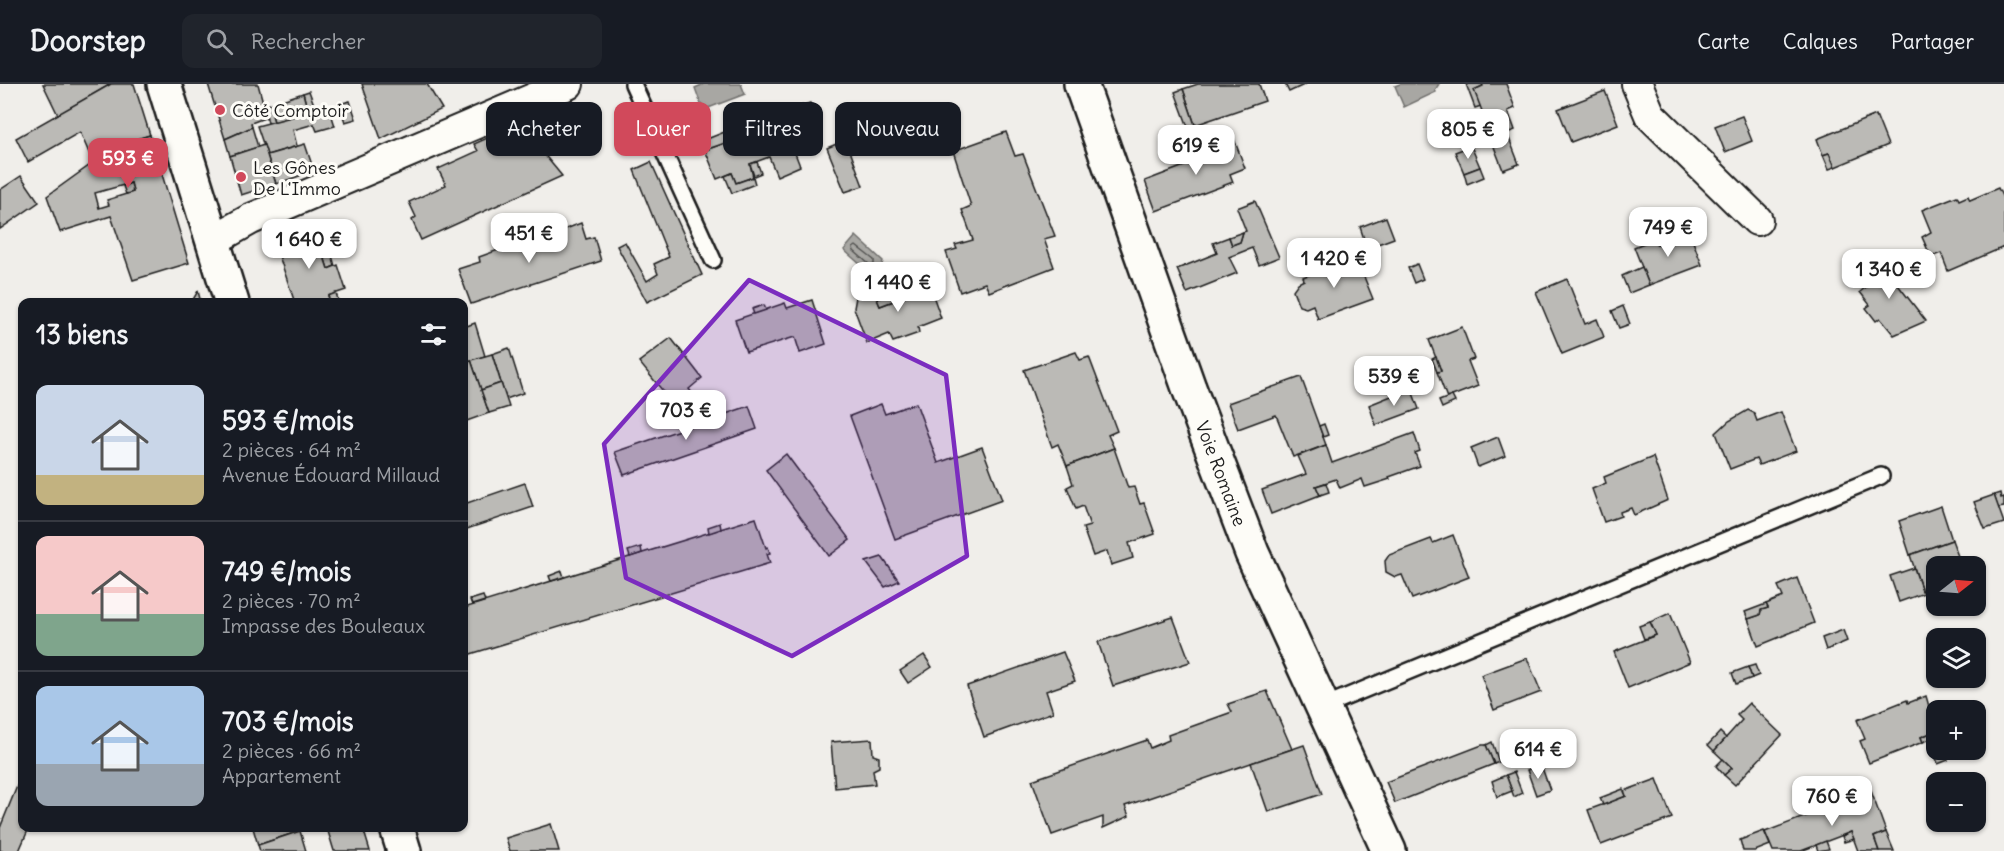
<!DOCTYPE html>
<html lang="fr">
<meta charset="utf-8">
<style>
body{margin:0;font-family:Delius,sans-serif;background:#20242c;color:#f1f3f6;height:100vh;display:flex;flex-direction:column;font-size:22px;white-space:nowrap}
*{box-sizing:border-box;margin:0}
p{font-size:20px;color:#9ea1a6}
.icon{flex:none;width:33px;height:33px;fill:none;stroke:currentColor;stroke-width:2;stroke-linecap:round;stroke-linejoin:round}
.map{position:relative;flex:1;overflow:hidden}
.drawer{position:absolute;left:18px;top:214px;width:450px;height:534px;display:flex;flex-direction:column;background:#171b24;border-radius:12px;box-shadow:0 2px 4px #0004}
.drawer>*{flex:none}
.top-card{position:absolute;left:486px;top:18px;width:570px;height:54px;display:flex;gap:12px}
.needle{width:39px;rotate:73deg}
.fabs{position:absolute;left:1926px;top:472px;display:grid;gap:12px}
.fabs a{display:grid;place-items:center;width:60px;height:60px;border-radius:12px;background:#171b24;box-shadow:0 2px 4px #0004;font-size:30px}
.price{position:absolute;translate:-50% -51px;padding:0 14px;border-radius:12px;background:#fff;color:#222;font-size:20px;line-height:39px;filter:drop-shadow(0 2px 3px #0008)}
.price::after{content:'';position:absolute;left:50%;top:36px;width:18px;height:14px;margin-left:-9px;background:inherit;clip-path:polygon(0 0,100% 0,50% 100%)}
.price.on{background:#d1495b;color:#fff}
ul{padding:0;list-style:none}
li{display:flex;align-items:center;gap:18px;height:150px;padding:0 18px}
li+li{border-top:2px solid #363941}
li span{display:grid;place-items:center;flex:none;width:168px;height:120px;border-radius:12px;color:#555}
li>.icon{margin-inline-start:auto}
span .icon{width:72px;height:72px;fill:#fffc;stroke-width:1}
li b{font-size:26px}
h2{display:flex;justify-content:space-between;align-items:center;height:72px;padding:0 18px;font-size:26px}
.chip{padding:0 21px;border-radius:12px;background:#171b24;box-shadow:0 2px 4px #0004;font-size:21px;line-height:54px}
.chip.on{background:#d1495b;color:#fff}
header{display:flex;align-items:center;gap:36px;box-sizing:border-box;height:84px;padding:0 30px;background:#171b24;border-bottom:2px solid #363941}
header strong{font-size:28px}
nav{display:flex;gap:33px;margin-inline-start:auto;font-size:21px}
.search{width:420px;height:54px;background:#20242c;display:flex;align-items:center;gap:15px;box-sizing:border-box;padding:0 21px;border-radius:12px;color:#9ea1a6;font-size:22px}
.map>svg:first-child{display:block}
</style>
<header>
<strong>Doorstep</strong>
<div class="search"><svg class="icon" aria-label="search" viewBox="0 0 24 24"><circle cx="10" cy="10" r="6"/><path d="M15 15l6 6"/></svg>Rechercher</div>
<nav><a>Carte</a><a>Calques</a><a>Partager</a></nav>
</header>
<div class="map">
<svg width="2004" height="767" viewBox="0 0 2004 767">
<rect width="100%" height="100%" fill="#f0eeea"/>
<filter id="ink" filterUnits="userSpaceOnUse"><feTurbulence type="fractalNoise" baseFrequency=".0167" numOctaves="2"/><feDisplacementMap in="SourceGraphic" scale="12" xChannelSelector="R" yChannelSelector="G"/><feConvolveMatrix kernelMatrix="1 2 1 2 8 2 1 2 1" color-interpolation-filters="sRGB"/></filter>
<g filter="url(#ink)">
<g fill="#a8a7a3" stroke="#706f6d" stroke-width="1.5">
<polygon points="704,0 741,0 745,10 703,26 695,4"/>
<polygon points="1400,0 1439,0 1435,6 1436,8 1404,23 1395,2"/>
<polygon points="856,152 883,177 880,187 874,187 871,190 844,166"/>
</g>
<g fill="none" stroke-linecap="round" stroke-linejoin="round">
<polygon stroke="#545452" stroke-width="1.5" points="856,162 874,176 874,181 870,181 854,167 853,164"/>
</g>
<g fill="#bbbab6" stroke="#1c1c1c" stroke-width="1.5" fill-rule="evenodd">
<polygon points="43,0 111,0 58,31"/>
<polygon points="111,0 134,0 150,51 118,61 93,78 80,48 28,78 16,54"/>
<polygon points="208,0 258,0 267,33 251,39 252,43 225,55"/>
<polygon points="362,0 427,0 442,25 381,55"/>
<polygon points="1198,0 1259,0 1265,17 1195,41 1183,5"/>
<polygon points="1285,0 1306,0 1289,8"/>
<polygon points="1466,0 1482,0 1483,2 1474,6 1481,22 1475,24"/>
<polygon points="1482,0 1506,0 1515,24 1508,27 1515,46 1507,49 1519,80 1503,86 1491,55 1487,57 1479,37 1485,35 1474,6 1483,2"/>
<polygon points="1183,5 1195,41 1188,43 1175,8"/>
<polygon points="309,7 316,26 308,28 303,9"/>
<polygon points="1605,7 1618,40 1571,58 1558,25"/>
<polygon points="303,9 308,28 274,38 272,31 284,26 282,16"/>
<polygon points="282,16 284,26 272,31 274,38 268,39 264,22"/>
<polygon points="350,17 356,35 345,38 339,20"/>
<polygon points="810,19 816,34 807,37 801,22"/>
<polygon points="749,22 751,30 742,33 740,26"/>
<polygon points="329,23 335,42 317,47 314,40 293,46 297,62 267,71 257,42"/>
<polygon points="779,27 781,33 768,38 765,33"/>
<polygon points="1876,31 1888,61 1835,83 1829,69 1823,71 1817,55"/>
<polygon points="1742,32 1752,57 1725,68 1715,42"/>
<polygon points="765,33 768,38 781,33 800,82 777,92 769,73 750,80 753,93 736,99 732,89 717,95 705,66 731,57 727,47 741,41 745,49 755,45 752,37"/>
<polygon points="519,40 562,92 421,156 412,136 416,133 409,118 446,101 438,85 478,67 474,60"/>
<polygon points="906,41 910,54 886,62 881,50"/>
<polygon points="252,43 258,63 230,72 225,55"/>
<polygon points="727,47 731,57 705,66 702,57"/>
<polygon points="1006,48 1015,72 1023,70 1055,152 1044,155 1054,183 989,208 985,199 960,208 946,168 957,165 955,161 973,156 962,126 971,122 953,67"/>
<path d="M150,51L189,179L133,196L111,132L60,148L47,112L118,61ZM131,99L133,108L107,116L109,121L99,124L95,109Z"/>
<polygon points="1234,55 1245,84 1230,90 1233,98 1156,127 1145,97 1197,77 1195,72"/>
<polygon points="846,56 863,102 845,108 827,64"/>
<polygon points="305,60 314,87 276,100 267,71"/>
<polygon points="264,61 276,100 241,111 230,72"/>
<polygon points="1471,62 1480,83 1464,89 1455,68"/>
<polygon points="1829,69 1835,83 1829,85 1823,71"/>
<polygon points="651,78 702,191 647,218 617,162 625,158 647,197 658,190 654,180 669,173 634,86"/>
<polygon points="757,78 761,89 754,92 750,80"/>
<polygon points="1480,83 1484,93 1467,100 1464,89"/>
<polygon points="732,89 736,99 753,93 755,100 732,109 725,92"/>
<polygon points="21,92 39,118 0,145 0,106"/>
<polygon points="131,99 133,108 126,110 123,102"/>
<polygon points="1998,104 2004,116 2004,163 1948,187 1941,169 1931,173 1922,153 1931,148 1922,126 1957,112 1959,116 1968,112 1970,116"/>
<polygon points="1255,117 1279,173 1259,181 1252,164 1229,173 1237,189 1187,209 1177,185 1217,169 1213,159 1229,153 1232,161 1240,158 1243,148 1246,147 1237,124"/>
<polygon points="1386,133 1394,154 1367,164 1360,143"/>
<polygon points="581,139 586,155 594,153 601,177 471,220 458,185 480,178 479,173 526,156 529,165 550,158 548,152"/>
<polygon points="324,144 335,182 328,185 316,147"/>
<polygon points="316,147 328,185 338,181 346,206 328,212 331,219 295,219 275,160"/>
<polygon points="1689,147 1702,181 1649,201 1634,163 1654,155 1657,161"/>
<polygon points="1243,148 1240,158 1232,161 1229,153"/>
<polygon points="1356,173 1373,215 1318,235 1313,221 1306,224 1299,222 1293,206 1298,199 1304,196 1303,193"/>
<polygon points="1880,174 1890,186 1888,188 1926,237 1894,251 1880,234 1876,237 1866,224 1870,221 1860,208 1867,202 1869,194 1863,187"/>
<polygon points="1417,180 1423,195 1414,199 1408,184"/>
<polygon points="1642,183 1649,201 1629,209 1622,192"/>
<polygon points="1863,187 1869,194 1867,202 1865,204 1855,193"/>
<polygon points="926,192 941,234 918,243 919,249 893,258 889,250 867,259 854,224 856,213 867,210 877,214 880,222 904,213 900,202"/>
<polygon points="1567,195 1585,240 1597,235 1604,253 1562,270 1536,208"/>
<polygon points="902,206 904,213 880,222 877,215"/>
<polygon points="198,207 201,219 191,219"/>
<polygon points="336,209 339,219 331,219 328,212"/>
<polygon points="812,216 826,260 800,269 795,253 746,268 735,236 785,219 787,224"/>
<polygon points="764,221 766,226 754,230 752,225"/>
<polygon points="1623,222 1630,240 1619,244 1612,227"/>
<polygon points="475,239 485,272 464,279 464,243"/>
<polygon points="1462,243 1474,275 1468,277 1478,302 1447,314 1437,288 1441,287 1429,256"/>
<polygon points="671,254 702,294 689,305 693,310 676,323 639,278"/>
<polygon points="509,264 523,309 506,315 492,270"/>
<polygon points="1076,268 1080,276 1089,273 1117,347 1108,351 1114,364 1067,382 1058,360 1052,363 1024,286"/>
<polygon points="492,270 501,299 481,306 471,276"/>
<polygon points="1436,273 1441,287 1437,288 1432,275"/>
<polygon points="471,276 489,329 464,338 464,279"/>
<polygon points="1301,293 1326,361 1293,373 1276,331 1238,345 1228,319"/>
<polygon points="501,299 509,323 489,329 481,306"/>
<polygon points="1411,304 1419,325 1376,341 1369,321"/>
<polygon points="1452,312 1455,318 1442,324 1439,317"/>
<polygon points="916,319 938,379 982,363 1002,416 895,455 850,332 881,320 885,330"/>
<polygon points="749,322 757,345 624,391 615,368"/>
<polygon points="1748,326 1754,329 1757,337 1781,328 1796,367 1759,381 1756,375 1730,385 1716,349 1729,337"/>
<polygon points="1324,340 1328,351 1323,353 1319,342"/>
<polygon points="1414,349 1420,367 1415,369 1420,382 1389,393 1390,395 1365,403 1362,395 1340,404 1336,395 1316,402 1320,411 1271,430 1262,406 1306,390 1298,372 1326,361 1332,379"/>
<polygon points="1498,353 1505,372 1478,383 1471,364"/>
<polygon points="1114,364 1128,404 1134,403 1140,420 1144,419 1155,450 1129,459 1133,474 1111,481 1107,467 1093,472 1083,444 1090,442 1083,422 1076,425 1067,403 1073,400 1067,382"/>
<polygon points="786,370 850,456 829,472 766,386"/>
<polygon points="1653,373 1668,416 1634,431 1631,424 1620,428 1621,432 1604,438 1592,405 1606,399 1604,393"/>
<polygon points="525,399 533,423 464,446 464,420"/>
<polygon points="1326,399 1329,408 1320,411 1316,402"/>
<polygon points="2000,409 2001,414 2004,413 2004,423 1998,424 1994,411"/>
<polygon points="1994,411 2004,439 1985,445 1974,418"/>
<polygon points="1941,422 1952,456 1910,471 1899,437"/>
<polygon points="756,434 766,464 768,463 770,469 767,470 770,479 464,572 464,524"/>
<polygon points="720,439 721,445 709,449 708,443"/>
<polygon points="1453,451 1469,493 1412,515 1402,491 1395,493 1386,488 1385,477 1389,471 1431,455 1433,459"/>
<polygon points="1952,456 1962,483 1936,483 1936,511 1934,503 1922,507 1910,471"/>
<polygon points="641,463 642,469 630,473 628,467"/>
<polygon points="882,473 899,497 885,503 866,478"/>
<polygon points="1914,484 1922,507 1924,507 1924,509 1899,518 1890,492"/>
<polygon points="562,487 564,493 551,497 549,492"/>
<polygon points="1797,494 1814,539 1758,562 1748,535 1760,531 1761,526 1768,524 1766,520 1783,513 1778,502"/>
<polygon points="483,512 485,517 472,521 470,516"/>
<polygon points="1766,520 1768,524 1761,526 1760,531 1748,535 1745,528"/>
<polygon points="1670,529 1690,578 1628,604 1614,568 1656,551 1650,538"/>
<polygon points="1173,533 1190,578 1113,602 1098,558"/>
<polygon points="1650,538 1656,551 1644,555 1639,542"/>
<polygon points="1843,546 1847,557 1826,566 1822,554"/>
<polygon points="1063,568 1075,597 1046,607 1053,628 984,653 967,602"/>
<polygon points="924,571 932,583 908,599 900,587"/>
<polygon points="1527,574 1541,608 1494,626 1481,591"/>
<polygon points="1755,581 1759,591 1752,594 1748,583"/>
<polygon points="1748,583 1752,594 1736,600 1732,589"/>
<polygon points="1267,607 1292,665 1125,722 1129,732 1103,744 1103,733 1052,751 1032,696 1147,656 1150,664 1169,656 1168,651 1232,628 1228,620"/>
<polygon points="1926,612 1936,647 1921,653 1923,658 1869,679 1860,657 1865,655 1857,636 1907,616 1908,619"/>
<polygon points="1749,619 1782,651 1735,701 1724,691 1732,684 1714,667 1742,636 1737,631"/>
<polygon points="1936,647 1936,653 1923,658 1921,653"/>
<polygon points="1720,648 1726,654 1714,667 1708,661"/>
<polygon points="1936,653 1936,666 1944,666 1948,676 1938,680 1930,655"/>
<polygon points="872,655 873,671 879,673 879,683 873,686 875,700 835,704 831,658"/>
<polygon points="1492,658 1499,678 1494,680 1486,661"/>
<polygon points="1304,661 1322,710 1268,728 1251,679"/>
<polygon points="1482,661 1486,661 1494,680 1395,719 1386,698"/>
<polygon points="1723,675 1732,684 1724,691 1716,682"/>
<polygon points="1541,681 1550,706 1536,711 1527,686"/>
<polygon points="1514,688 1522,709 1514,713 1506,691"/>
<polygon points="22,690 22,744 29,744 19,767 0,767 0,744"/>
<polygon points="1506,691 1512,707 1497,713 1492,697"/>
<polygon points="1657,695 1672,734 1601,761 1588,726 1626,712 1624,707"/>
<polygon points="1623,705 1626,712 1603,721 1600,714"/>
<polygon points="1871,707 1886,748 1874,753 1879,767 1858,767 1851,748 1801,767 1773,767 1765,748"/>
<polygon points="551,740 559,767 510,767 506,754"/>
<polygon points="253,744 299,744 300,747 258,761"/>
<polygon points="327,744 363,744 370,767 334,767"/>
<polygon points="300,747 306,767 260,767 258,761"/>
<polygon points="1764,747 1770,761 1755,767 1743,767 1740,756"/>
<polygon points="1851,748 1854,755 1844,758 1842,752"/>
<polygon points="1886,748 1894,767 1879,767 1874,753"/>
<polygon points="1826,757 1829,765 1818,767 1816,761"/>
</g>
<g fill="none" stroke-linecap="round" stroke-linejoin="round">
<g stroke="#1c1c1c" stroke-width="20">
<g id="service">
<polyline points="633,0 713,176"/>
<polyline points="1322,623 1881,392"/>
</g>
</g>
<g stroke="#1c1c1c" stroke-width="34">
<g id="minor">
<polyline points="1637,0 1650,31 1757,136"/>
<polyline points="212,157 251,135 568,0"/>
</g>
</g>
<g stroke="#1c1c1c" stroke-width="38">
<g id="tertiary">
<path id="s1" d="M1081,0L1189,304L1252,469L1389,767"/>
</g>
</g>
<g stroke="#1c1c1c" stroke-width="38">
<g id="secondary">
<polyline points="164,0 232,219"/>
<polyline points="397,744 404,767"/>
</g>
</g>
<use href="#service" stroke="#fdfcf7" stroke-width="15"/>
<use href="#minor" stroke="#fdfcf7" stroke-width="30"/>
<use href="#tertiary" stroke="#fdfcf7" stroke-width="33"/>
<use href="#secondary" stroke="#fdfcf7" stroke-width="33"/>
</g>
</g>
<path fill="#7b2cbf" fill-opacity="0.2" stroke="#7b2cbf" stroke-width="4.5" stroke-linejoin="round" d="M749,196L946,291L967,472L792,572L626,494L604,360Z"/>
<g fill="#d1495b" stroke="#fdfcf7" stroke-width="2">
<circle cx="220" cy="26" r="6"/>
<circle cx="241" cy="93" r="6"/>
</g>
<g text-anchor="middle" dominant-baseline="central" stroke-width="6" stroke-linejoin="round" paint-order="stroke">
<g font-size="18" fill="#1c1c1c" stroke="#fdfcf7" text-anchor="start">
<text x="232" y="26">Côté Comptoir</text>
<text x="253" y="83">Les Gônes<tspan x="253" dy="21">De L'Immo</tspan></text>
</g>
<g font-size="18" fill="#1c1c1c" stroke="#fdfcf7">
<text stroke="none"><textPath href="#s1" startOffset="414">Voie Romaine</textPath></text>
</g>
</g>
</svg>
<div class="fabs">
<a><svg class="needle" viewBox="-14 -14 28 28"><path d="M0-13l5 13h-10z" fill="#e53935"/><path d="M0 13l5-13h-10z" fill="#9ea1a6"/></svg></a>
<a><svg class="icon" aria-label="layers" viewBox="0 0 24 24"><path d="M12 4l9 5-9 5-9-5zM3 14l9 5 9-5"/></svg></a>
<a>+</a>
<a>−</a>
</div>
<b class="price" style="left:1468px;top:76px">805 €</b>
<b class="price" style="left:1196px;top:92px">619 €</b>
<b class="price on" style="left:128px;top:105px">593 €</b>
<b class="price" style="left:1668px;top:174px">749 €</b>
<b class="price" style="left:529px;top:180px">451 €</b>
<b class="price" style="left:309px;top:186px">1 640 €</b>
<b class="price" style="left:1334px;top:205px">1 420 €</b>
<b class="price" style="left:1889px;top:216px">1 340 €</b>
<b class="price" style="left:898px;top:229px">1 440 €</b>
<b class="price" style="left:1394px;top:323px">539 €</b>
<b class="price" style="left:686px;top:357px">703 €</b>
<b class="price" style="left:1538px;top:696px">614 €</b>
<b class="price" style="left:1832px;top:743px">760 €</b>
<div class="top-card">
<a class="chip">Acheter</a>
<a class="chip on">Louer</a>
<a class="chip">Filtres</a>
<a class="chip">Nouveau</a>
</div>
<section class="drawer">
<h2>13 biens<svg class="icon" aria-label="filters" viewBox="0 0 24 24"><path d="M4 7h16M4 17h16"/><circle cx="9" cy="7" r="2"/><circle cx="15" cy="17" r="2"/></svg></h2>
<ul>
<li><span style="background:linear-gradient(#c9d6e8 75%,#c2b280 0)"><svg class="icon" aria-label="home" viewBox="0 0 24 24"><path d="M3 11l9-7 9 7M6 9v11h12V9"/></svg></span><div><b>593 €/mois</b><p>2 pièces · 64 m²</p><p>Avenue Édouard Millaud</p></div></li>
<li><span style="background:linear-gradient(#f6c9c9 65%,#7fa58c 0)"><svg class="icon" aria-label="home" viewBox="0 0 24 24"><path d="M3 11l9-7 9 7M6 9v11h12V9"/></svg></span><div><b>749 €/mois</b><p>2 pièces · 70 m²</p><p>Impasse des Bouleaux</p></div></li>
<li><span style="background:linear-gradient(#a9c7e8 65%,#9aa5b1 0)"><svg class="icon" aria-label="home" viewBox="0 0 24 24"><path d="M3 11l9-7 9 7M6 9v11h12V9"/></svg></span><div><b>703 €/mois</b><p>2 pièces · 66 m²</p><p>Appartement</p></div></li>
</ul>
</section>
</div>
